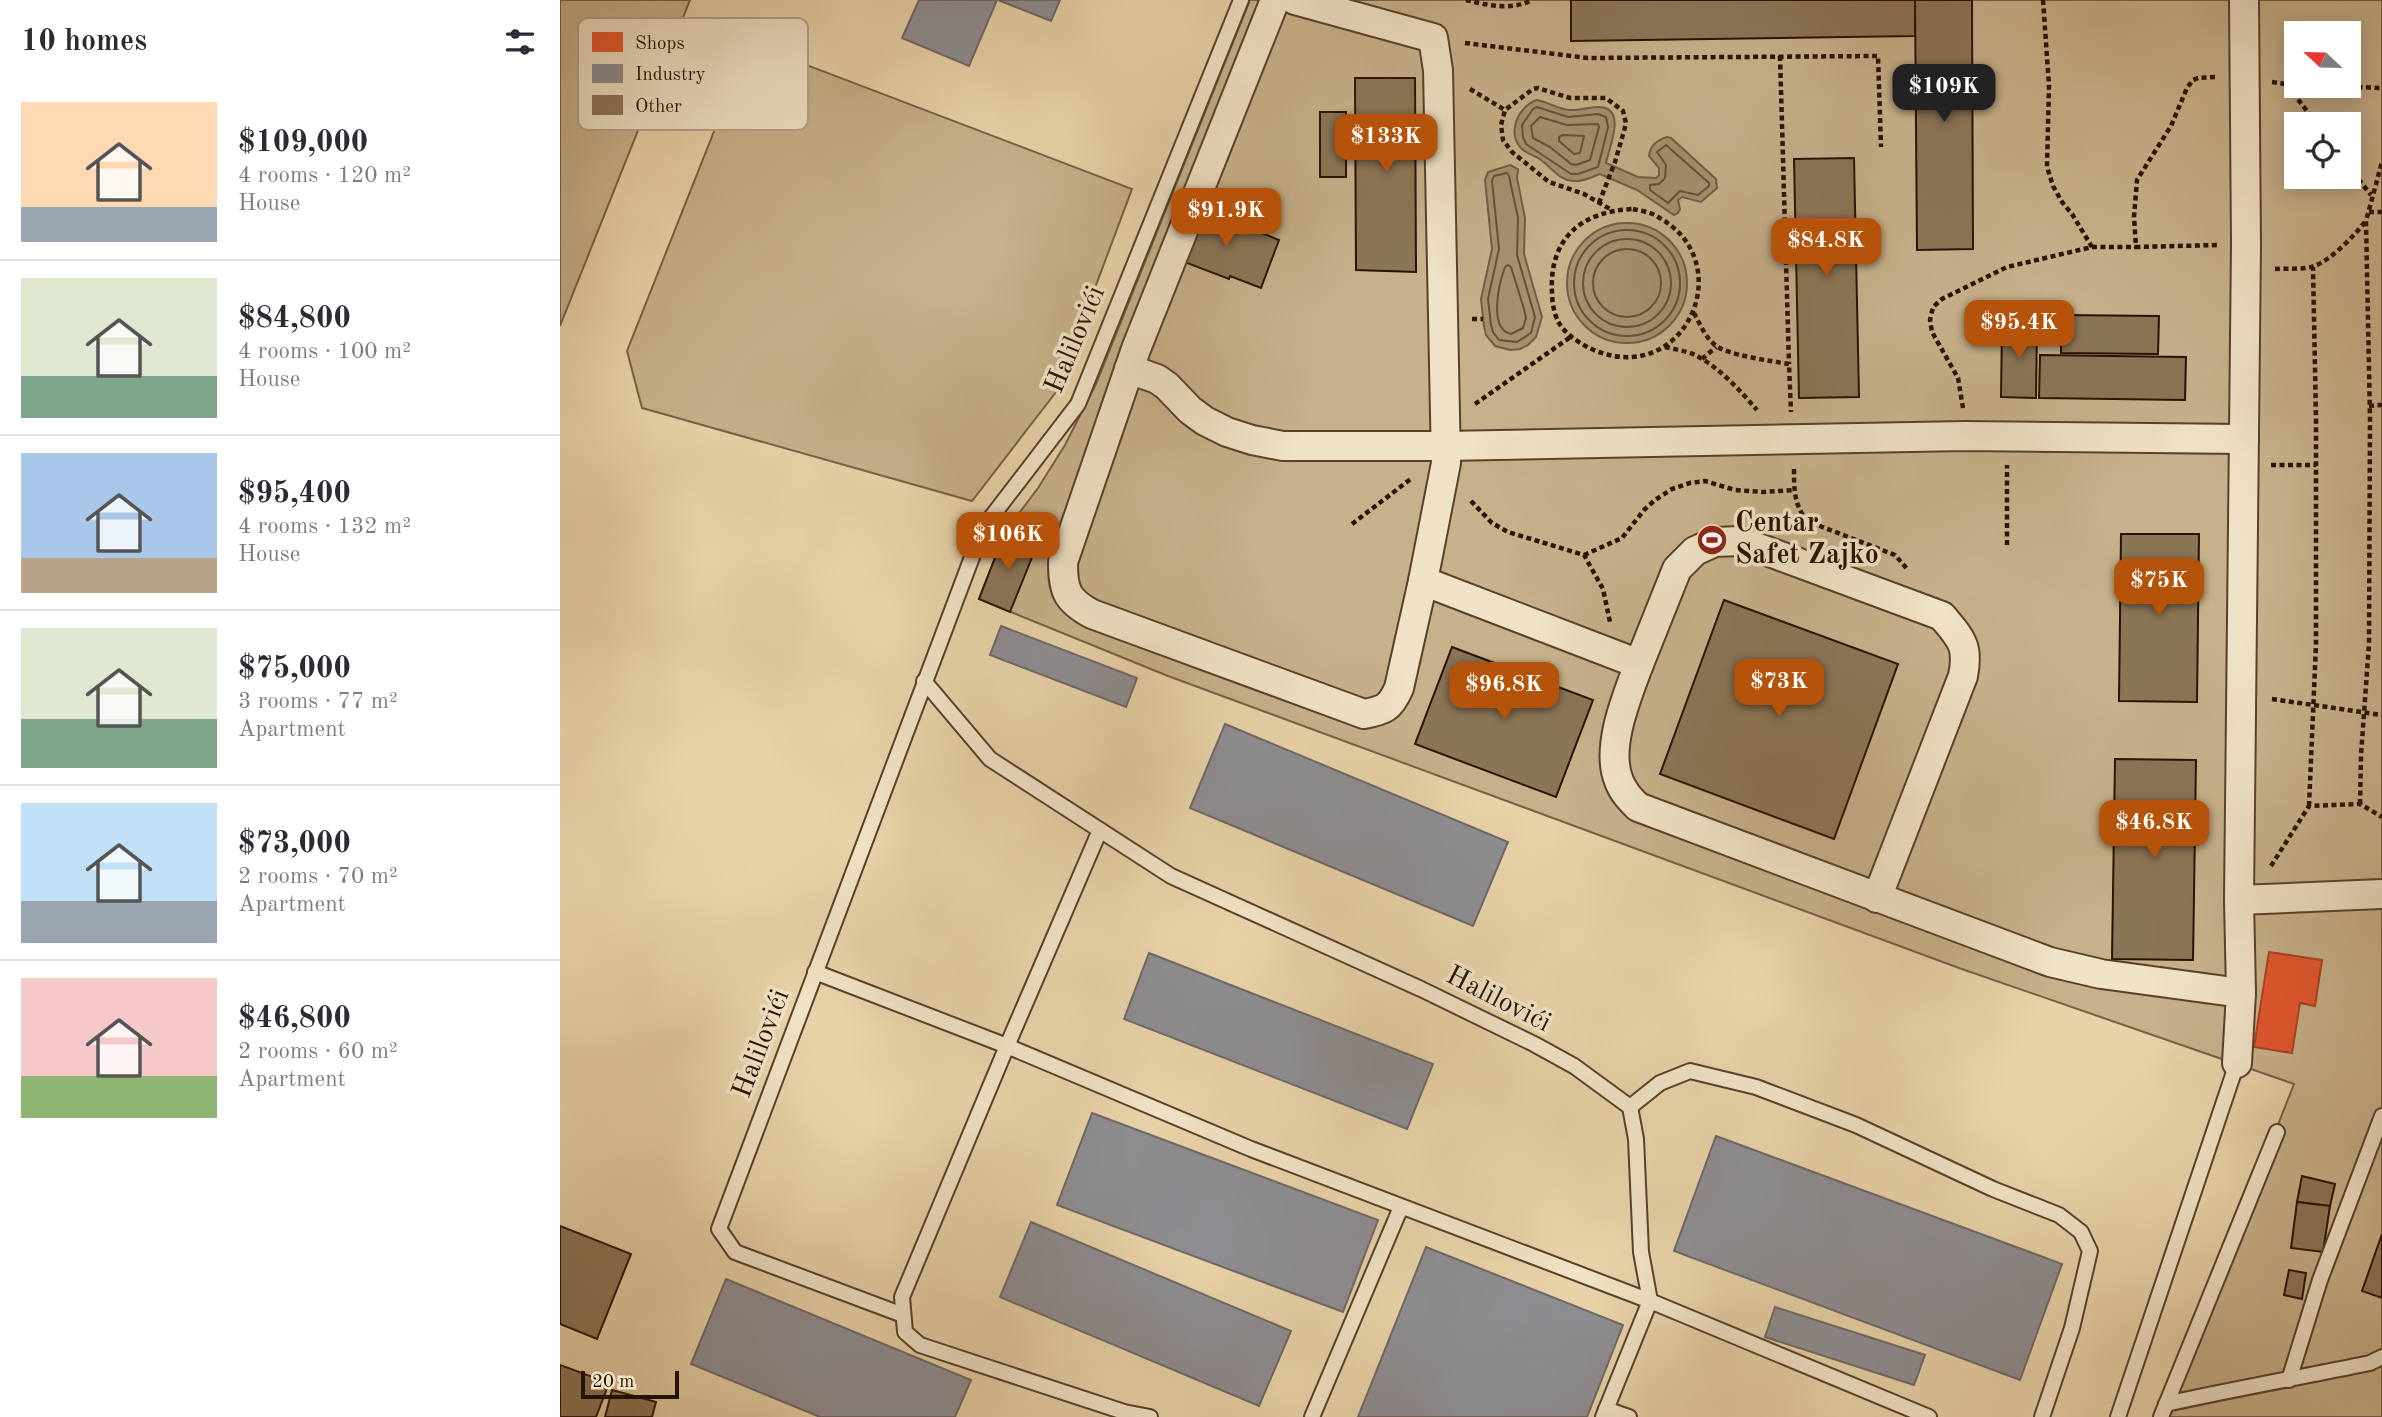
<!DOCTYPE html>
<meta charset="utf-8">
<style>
body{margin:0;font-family:"Old Standard TT",serif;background:#f7f7f7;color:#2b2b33;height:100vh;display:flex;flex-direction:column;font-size:26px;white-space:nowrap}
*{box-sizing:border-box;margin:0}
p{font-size:23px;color:#7c7c81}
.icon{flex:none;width:38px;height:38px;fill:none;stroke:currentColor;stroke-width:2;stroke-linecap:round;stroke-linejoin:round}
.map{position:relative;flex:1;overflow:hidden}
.side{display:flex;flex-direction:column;background:#fff;width:560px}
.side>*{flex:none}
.needle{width:46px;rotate:292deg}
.controls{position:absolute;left:1724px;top:21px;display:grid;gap:14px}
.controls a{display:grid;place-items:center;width:77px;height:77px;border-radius:0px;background:#fff;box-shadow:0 4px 18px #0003;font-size:35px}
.scale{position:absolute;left:21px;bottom:18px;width:98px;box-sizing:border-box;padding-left:7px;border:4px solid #271100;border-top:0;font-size:19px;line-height:24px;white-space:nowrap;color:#271100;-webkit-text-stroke:5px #f0e2c6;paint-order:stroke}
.price{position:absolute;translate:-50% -60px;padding:0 16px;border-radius:14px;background:#b45309;color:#fff;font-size:23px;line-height:46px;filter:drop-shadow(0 2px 4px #0008)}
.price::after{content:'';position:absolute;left:50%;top:42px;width:21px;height:16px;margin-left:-10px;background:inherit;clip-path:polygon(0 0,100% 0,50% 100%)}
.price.current{background:#222;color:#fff}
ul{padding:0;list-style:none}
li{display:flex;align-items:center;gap:21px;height:175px;padding:0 21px}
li+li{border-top:2px solid #e1e1e2}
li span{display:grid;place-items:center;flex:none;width:196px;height:140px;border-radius:0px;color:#555}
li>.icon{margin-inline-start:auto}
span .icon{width:84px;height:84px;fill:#fffc;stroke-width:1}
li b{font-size:30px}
h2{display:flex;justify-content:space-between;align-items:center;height:84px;padding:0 21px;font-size:30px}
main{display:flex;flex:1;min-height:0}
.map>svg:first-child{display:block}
</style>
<main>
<section class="side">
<h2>10 homes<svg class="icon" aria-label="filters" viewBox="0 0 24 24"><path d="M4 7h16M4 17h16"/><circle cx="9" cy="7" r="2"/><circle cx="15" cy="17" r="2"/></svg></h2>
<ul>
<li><span style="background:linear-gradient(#ffd9b3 75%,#9aa5b1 0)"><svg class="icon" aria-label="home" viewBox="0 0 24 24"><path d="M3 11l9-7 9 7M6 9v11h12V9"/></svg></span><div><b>$109,000</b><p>4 rooms · 120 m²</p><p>House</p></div></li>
<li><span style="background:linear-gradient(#dfe7d0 70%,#7fa58c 0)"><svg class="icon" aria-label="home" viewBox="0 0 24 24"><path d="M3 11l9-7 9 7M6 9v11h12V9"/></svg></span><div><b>$84,800</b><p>4 rooms · 100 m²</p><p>House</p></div></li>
<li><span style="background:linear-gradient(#a9c7e8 75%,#b9a48a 0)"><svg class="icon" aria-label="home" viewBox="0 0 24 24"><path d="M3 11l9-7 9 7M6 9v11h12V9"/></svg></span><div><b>$95,400</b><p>4 rooms · 132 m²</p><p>House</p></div></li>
<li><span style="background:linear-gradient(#dfe7d0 65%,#7fa58c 0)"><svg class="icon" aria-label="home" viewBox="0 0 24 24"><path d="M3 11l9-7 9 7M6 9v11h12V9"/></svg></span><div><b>$75,000</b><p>3 rooms · 77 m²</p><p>Apartment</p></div></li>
<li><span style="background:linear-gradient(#bfe0f5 70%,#9aa5b1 0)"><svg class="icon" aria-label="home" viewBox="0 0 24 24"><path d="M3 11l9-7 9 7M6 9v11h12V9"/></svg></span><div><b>$73,000</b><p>2 rooms · 70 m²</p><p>Apartment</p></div></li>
<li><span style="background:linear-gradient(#f6c9c9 70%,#8fb573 0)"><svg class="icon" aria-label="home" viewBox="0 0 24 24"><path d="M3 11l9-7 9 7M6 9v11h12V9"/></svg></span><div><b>$46,800</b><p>2 rooms · 60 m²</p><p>Apartment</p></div></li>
</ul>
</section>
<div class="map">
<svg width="1822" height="1417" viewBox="0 0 1822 1417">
<rect width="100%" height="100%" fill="#e8d2a8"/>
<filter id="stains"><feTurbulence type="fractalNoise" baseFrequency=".00286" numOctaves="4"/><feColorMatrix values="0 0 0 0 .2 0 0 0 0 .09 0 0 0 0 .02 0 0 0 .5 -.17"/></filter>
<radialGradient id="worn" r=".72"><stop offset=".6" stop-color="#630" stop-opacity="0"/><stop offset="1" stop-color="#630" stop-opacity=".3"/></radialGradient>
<g fill="#c7b18b" stroke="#776146" stroke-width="2" fill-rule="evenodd">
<polygon points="0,0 130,0 0,326"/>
<path d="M690,0H1822V1417H1603L1734,1084L1399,968L608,676L419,599L445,532L478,488L505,445L536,384ZM1736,33H1788V86H1736ZM1736,124H1788V177H1736Z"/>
<polygon points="189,43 572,189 496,392 412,501 82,408 67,351"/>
</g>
<g fill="#a6906f" stroke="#735d43" stroke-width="2">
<path d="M977,100C988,102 998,109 1009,110C1019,111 1028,107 1038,107C1068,107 1049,147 1046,163L1078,177L1096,178L1099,175V168L1089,156C1090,145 1097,140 1107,137L1111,138L1156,179L1157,188L1141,202L1122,197L1118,200L1120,209L1118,213L1114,215L1077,190L1040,174C1032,177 1023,182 1013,181C999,180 992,168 981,160C976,156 967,154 962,149C946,134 958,106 977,100Z"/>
<polygon points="950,165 958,169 957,178 965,218 964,254 982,317 976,337 968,345 960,349 950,350 935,346 926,335 924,326 921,299 932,249 925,180 928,172"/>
<circle cx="1067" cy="283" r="60"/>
</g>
<polygon fill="#e4572e" stroke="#ab4220" stroke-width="2" points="1709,952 1762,960 1755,1006 1740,1003 1732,1053 1694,1047"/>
<g fill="#8d8d92" stroke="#6e6866" stroke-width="2">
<polygon points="359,0 437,0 409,66 342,38"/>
<polygon points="438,0 500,0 491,21"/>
<polygon points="441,626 577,678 566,707 430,655"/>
<polygon points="665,724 948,842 913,926 630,808"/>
<polygon points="589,953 873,1064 847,1129 564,1019"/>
<polygon points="532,1113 818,1220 783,1312 497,1205"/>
<polygon points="1156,1136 1502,1264 1460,1380 1114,1251"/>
<polygon points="471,1222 731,1331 699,1406 440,1297"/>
<polygon points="866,1247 1063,1325 1027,1417 798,1417"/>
<polygon points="166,1279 411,1380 395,1417 260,1417 131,1364"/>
<polygon points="1215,1307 1365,1355 1354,1385 1205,1337"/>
</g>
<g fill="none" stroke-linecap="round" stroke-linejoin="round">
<g stroke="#665038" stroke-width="2">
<polygon points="977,107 1008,117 1038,114 1046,117 1048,127 1038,167 1018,174 1011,174 966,144 963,137 962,125 973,109"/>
<polygon points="980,117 1007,125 1038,124 1039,127 1030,160 1016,165 1011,164 990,147 973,138 971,126"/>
<polygon points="1003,135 1024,136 1020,153 1014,154 999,141 999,137"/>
<polygon points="1106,145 1149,183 1149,186 1138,195 1120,191 1108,203 1090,190 1090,185 1099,184 1105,178 1106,165 1097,152"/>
<polygon points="947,173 949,176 958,218 957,255 975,317 971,333 957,342 939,340 933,332 931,325 928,299 939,249 932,181 934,176"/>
<circle cx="1067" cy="283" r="53"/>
<circle cx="1067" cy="283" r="44"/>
<circle cx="1067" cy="283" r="34"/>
<path d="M948,265L951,267L964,309L966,318L963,328L951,334C928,329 939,283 945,267Z"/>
</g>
</g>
<g fill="#8b7557" stroke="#271100" stroke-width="2">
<polygon points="1011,0 1355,0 1355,36 1011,41"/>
<polygon points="1355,0 1412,0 1413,249 1357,250"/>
<polygon points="795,78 855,78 856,272 796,270"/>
<rect x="760" y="112" width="26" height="65"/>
<polygon points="1294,158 1299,397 1239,398 1234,159"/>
<polygon points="635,206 719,240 701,288 670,276 669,279 614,258"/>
<polygon points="1501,315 1599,316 1598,354 1501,353"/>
<polygon points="1442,322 1477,322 1476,398 1441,397"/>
<polygon points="1480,355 1626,357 1625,400 1479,398"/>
<polygon points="445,532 477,545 450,612 419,599"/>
<polygon points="1561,534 1639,534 1637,702 1559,701"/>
<polygon points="1164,600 1338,664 1274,839 1100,774"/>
<polygon points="892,647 1033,700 996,797 855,744"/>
<polygon points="1555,759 1636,760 1633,960 1552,959"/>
<polygon points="1742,1176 1775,1184 1770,1206 1737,1202"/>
<polygon points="1737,1202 1770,1206 1763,1252 1731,1248"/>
<polygon points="0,1226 71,1254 37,1339 0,1324"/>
<polygon points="1822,1234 1822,1298 1802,1291"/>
<polygon points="1729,1270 1746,1273 1742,1299 1724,1295"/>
<polygon points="0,1365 49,1383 36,1417 0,1417"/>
<polygon points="52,1390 96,1402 92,1417 45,1417"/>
</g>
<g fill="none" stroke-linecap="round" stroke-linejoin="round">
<g stroke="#57412a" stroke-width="18">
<g id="lane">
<polyline points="364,681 430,759 611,876 861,989 974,1044 1014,1066 1070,1107 1076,1139 1081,1252 1090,1301 1369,1417"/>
<polyline points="255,972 447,1046 540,830"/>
<polyline points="1070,1107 1100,1083 1130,1071 1196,1087 1296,1125 1433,1189 1499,1215 1521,1232 1530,1251 1512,1328 1482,1417"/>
<polyline points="343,1315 175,1252 159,1229 423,528 518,404 681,0"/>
<polyline points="1729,1380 1760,1280 1822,1116"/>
<path d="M1606,1404C1674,1389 1742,1377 1810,1363L1822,1357"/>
<polyline points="1046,1409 1069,1417"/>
<polyline points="590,1417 564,1412 360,1345 345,1332 342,1297 447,1046 691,1149 1090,1301 1043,1417"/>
<polyline points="752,1417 841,1207"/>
<polyline points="1558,1417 1677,1063"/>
<polyline points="1601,1417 1717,1132"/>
</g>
</g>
<g stroke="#57412a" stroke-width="32">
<g id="street">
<path d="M715,0L576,349L503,562C503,590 506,600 532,614L804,714C825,710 830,708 839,688L863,581L886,463L878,70L873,38L735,0"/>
<polyline points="569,369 597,379 607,386 630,410 645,421 667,432 692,440 723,446 885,446 1405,436 1684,439"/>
<path d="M863,581L1079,664C1067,696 1045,748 1059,781C1063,792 1070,799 1078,807L1490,962L1541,974L1681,993"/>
<path d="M1079,664L1117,569L1135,551L1155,542L1180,541L1382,616C1401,639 1409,645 1403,676L1317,898"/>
<polyline points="1679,900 1822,894"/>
<polyline points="1677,1063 1681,993 1679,900 1686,245 1684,0"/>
</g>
</g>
<g stroke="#271100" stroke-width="4.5" stroke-dasharray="5 3.5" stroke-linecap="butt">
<path d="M906,0C927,5 951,11 972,0"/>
<polyline points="1483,0 1489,85 1487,167 1493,186 1502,202 1512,214 1532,247"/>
<polyline points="905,43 1028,58 1318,56 1321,147"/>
<polyline points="1220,56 1229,364"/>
<polyline points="1655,77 1638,78 1633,80 1627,88 1611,126 1577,180 1574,217 1576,247 1657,245"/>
<polyline points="1712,82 1726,84 1757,124"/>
<polyline points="1772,86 1822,88"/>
<polyline points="910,89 945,110"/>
<polyline points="1788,166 1811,195"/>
<polyline points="1039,203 1055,162 1064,131 1066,123 1063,111 1046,98 1010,98 978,88 973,89 945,110 941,125 943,140 952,152 989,182 1024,194 1050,209"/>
<path d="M1073,209C1081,211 1091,212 1098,217C1179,261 1128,381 1042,353C1028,349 1006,336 999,323C994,315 992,301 992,292C989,238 1022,211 1073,209Z"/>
<polyline points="1809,212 1822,212"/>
<path d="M1715,269C1727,268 1743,270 1754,266C1770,261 1795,235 1805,222"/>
<path d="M1134,313C1140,324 1145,337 1155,345C1166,355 1212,361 1229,364L1231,412"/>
<polyline points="912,319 923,319"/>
<path d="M1105,347C1114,349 1125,351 1133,354C1158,366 1179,389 1197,410"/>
<polyline points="1142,359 1156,347"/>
<polyline points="915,404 1012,336"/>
<polyline points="1809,406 1822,405"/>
<polyline points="1403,408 1398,378 1372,332 1370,320 1373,307 1382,299 1447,267 1532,247 1576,247"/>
<polyline points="1711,465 1756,465"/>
<path d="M1234,469C1234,489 1234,505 1247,521L1335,555L1348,570"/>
<polyline points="911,501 932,523 948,532 1024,555 1043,589 1050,622"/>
<polyline points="792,524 852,478"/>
<polyline points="1447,545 1447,465"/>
<polyline points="1024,555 1062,538 1084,510 1095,500 1112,489 1130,483 1145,481 1175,490 1203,492 1234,490"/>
<polyline points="1712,699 1822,715"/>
<polyline points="1800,804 1801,755 1809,644 1810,419 1806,221 1822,162"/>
<polyline points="1749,806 1756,644 1756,419 1753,267"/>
<polyline points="1711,866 1749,806 1800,804 1822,817"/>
</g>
<use href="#lane" stroke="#f0e2c6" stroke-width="14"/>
<use href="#street" stroke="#f0e2c6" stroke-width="28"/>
</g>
<defs>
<g id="stadium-disc" transform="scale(1.575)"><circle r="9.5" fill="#8f2418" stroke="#f0e2c6"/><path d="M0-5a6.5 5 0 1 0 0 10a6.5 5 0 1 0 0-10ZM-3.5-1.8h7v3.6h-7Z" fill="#fff"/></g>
</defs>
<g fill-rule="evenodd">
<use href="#stadium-disc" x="1152" y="540"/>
</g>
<g text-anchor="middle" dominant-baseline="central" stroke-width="7" stroke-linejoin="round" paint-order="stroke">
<g font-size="28" fill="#271100" stroke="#f0e2c6">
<text transform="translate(516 340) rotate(-67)">Halilovići</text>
<text transform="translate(938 1000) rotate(27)">Halilovići</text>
<text transform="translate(202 1044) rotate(-69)">Halilovići</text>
</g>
<g font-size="28" font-weight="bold" fill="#271100" stroke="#f0e2c6" text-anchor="start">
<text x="1175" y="524">Centar<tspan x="1175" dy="32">Safet Zajko</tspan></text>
</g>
</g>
<rect x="18" y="18" width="230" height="112" rx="10" fill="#f0e2c6" stroke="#b4a38b" stroke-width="2"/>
<rect x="32" y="32" width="31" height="20" fill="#e4572e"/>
<rect x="32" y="64" width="31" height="19" fill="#8d8d92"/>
<rect x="32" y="95" width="31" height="20" fill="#8b7557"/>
<g font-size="19" fill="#271100">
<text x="75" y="49">Shops</text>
<text x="75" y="80">Industry</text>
<text x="75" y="112">Other</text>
</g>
<rect width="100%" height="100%" filter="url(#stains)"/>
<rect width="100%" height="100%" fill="url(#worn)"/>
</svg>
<div class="controls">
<a><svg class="needle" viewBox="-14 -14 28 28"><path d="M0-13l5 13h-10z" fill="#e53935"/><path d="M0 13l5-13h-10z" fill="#7c7c81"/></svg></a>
<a><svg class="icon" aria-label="locate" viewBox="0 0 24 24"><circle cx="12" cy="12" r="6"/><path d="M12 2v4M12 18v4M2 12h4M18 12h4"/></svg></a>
</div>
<div class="scale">20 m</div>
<b class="price current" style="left:1384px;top:124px">$109K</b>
<b class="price" style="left:826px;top:174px">$133K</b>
<b class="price" style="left:666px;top:248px">$91.9K</b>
<b class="price" style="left:1266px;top:278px">$84.8K</b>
<b class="price" style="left:1459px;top:360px">$95.4K</b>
<b class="price" style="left:448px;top:572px">$106K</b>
<b class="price" style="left:1599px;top:618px">$75K</b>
<b class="price" style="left:1219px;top:719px">$73K</b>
<b class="price" style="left:944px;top:722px">$96.8K</b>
<b class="price" style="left:1594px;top:860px">$46.8K</b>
</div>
</main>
